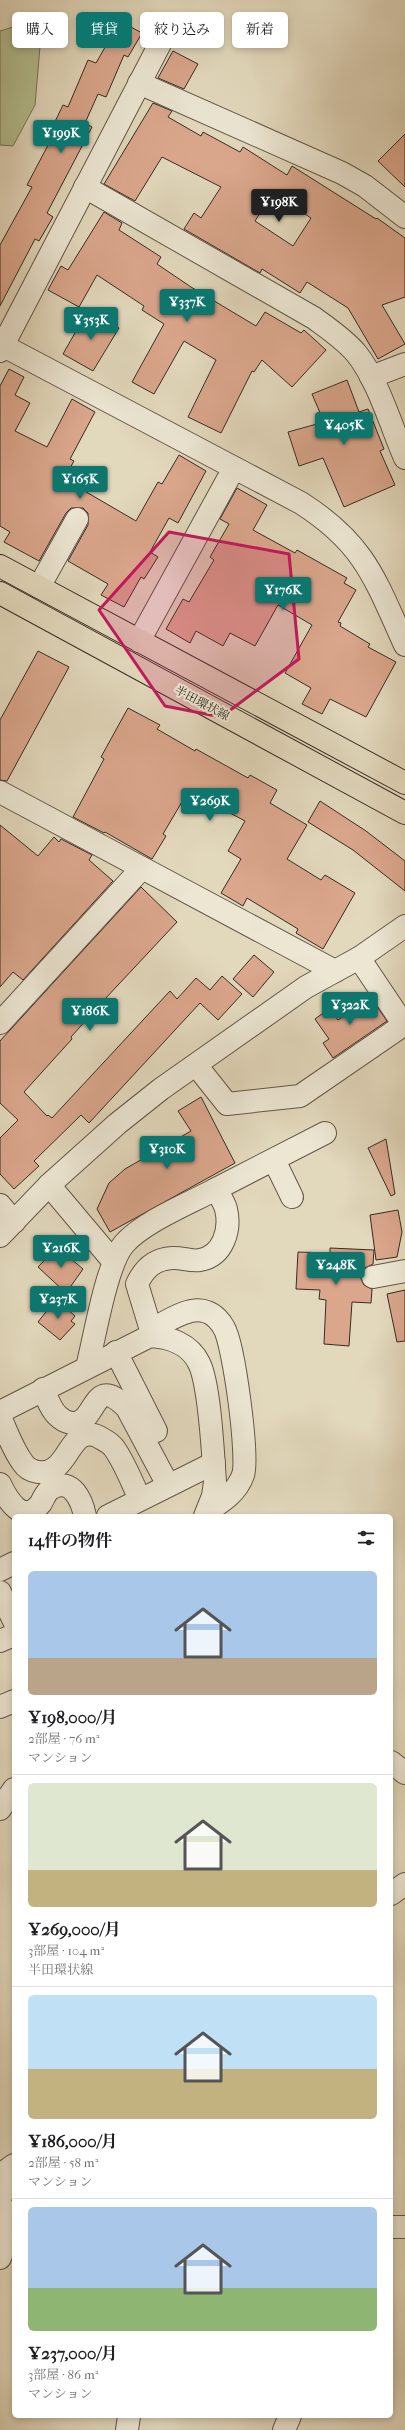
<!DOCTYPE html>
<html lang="ja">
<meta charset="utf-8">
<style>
body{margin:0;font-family:"IM FELL French Canon","Noto Serif JP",serif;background:#f2f2f2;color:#202124;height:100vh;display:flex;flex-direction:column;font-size:15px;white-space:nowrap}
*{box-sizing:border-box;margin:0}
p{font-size:13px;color:#757577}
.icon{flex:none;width:22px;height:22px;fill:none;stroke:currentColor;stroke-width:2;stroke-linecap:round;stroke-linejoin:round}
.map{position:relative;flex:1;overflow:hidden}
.sheet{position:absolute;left:12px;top:1514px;width:381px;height:904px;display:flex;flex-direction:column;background:#fff;border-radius:6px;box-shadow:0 2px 6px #0003}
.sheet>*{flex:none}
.hud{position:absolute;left:12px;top:12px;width:381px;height:36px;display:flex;gap:8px}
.price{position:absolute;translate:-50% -34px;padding:0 9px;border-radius:4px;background:#0f766e;color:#fff;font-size:13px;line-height:26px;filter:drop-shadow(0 1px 2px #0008)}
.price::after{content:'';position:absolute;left:50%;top:24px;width:12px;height:9px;margin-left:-6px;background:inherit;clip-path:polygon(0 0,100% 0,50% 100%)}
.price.active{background:#222;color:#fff}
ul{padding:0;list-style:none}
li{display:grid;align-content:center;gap:8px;height:212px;padding:0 16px}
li+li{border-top:1px solid #e0e0e0}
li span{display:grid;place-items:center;height:124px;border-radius:6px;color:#555}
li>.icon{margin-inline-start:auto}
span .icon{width:72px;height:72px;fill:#fffc;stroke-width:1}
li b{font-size:17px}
h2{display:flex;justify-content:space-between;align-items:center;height:48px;padding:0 16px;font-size:17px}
.tag{padding:0 14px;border-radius:6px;background:#fff;box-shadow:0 2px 6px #0003;font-size:14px;line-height:36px}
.tag.active{background:#0f766e;color:#fff}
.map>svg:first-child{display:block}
</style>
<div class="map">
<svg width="405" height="2430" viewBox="0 0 405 2430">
<rect width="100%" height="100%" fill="#e2d8bc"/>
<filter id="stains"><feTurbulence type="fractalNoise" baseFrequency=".005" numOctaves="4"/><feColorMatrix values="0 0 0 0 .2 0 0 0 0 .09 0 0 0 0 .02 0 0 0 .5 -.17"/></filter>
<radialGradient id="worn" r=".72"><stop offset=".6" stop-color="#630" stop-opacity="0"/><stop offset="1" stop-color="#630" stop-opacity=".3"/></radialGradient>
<polygon fill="#b4be8f" stroke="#767559" points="23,24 41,35 35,105 13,146 0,145 0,31"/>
<g fill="#daa68c" stroke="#372c23" fill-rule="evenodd">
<polygon points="120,21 142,33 128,57 124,55 106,97 98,94 85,123 92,127 47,213 53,217 39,241 35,239 0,306 0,245 32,187 27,185 56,130 52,128 63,105 68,107 88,60 96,63"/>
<polygon points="173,51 198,64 184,89 158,78"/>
<path d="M153,103L172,111L168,117L201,136L203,132L240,152L243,147L287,175L292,166L376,219L377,218L405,238V297L382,305L405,344L378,359L348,308L307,282L300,293L262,269L260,273L184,229L194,213L201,218L221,187L162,157L135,201L104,184ZM273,193L311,218L293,246L255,221Z"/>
<polygon points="405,134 405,187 378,161"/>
<polygon points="104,212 122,223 119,230 161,257 157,264 191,287 256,326 265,312 301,333 304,330 326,350 292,387 262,360 254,372 252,371 221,433 188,417 216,360 184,341 154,394 132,382 164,324 142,310 144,306 97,275 79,307 48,290 61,266 68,270"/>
<polygon points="88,310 119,328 93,371 63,354"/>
<polygon points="9,369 24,377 15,395 30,403 15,431 47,447 72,399 95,412 70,459 74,461 64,479 136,521 158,482 162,484 179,455 206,471 178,523 169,518 150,552 158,557 144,579 141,577 124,607 101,595 108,584 68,561 88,525 88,513 83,508 71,508 66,513 39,561 4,542 10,532 0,526 0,386"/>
<polygon points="347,380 359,412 368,409 384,449 380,451 395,485 344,507 323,458 299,466 288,432 324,422 312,394"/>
<polygon points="237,488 267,505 253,530 295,553 297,550 347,578 344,583 356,590 338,622 341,623 340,626 370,644 368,647 396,662 366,717 330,699 322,714 302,704 311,688 285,673 312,625 278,605 255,646 230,633 223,646 196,631 190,643 166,629 183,599 189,602 214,560 210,557 229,524 220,519"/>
<polygon points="38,651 69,667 7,781 0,780 0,720"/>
<polygon points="128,708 160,725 157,729 195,751 196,749 248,778 250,775 277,790 270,803 307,825 287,859 321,880 325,875 355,893 323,949 296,933 298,929 247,898 243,906 221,893 241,859 228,851 245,821 215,805 213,810 186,795 163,834 166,836 152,859 105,832 104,833 73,817 104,759 101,757"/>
<polygon points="320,801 366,831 405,861 405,891 353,850 308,822"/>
<polygon points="0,825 38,856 54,837 59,842 61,839 92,855 89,860 113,881 23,980 13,972 0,987"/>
<polygon points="141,887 177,922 104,1000 71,1037 72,1039 24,1092 47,1116 48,1115 52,1118 170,991 177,999 196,978 210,990 222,976 242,994 218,1020 200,1003 89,1123 81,1115 34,1161 39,1166 14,1189 0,1174 0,1138 18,1120 0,1103 0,1041"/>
<polygon points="254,955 274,972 253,997 233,979"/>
<polygon points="371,998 387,1021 333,1058 323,1043 329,1039 315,1019 330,1008 338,1020"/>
<polygon points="201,1097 235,1163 110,1232 97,1209 109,1183 125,1169 191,1131 178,1111"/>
<polygon points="386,1139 395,1194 391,1196 368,1148"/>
<polygon points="398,1210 402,1232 397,1257 376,1260 370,1215"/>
<polygon points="57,1247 83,1269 66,1293 38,1267"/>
<polygon points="330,1248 374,1250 373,1264 365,1268 361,1279 364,1285 372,1289 371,1303 352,1302 349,1346 324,1344 326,1300 319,1299 320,1290 296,1289 298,1252 330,1253"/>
<polygon points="405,1290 405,1341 397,1342 387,1294"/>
<polygon points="56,1299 75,1316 71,1321 75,1324 60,1340 38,1322"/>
</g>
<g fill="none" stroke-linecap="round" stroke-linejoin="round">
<g stroke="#625749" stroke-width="24">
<g id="minor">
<polyline points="139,83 342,173 365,186 405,217"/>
<path d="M85,187L314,318C329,329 344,339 356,353C378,380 391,426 405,458"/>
<path d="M0,344L301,503C365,544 375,579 405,645"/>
<polyline points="0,351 162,40"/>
<polyline points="371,377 405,364"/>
<polyline points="39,587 77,519"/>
<polyline points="139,641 234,468"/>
<polyline points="0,792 335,971"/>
<polyline points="359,958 404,1025"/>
<polyline points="0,1023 142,868"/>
<polyline points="196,1065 227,1104 300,1096 405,1024"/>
<polyline points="274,1160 292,1197"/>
<polyline points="49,1185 113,1261"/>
<polyline points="216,1189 325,1133"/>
<polyline points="0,1205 14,1222"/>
<polyline points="0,1236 49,1185 117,1124 161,1089 306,987 359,958 405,926"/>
<polyline points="373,1277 405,1271"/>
<path d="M151,1330C166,1322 190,1305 207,1312C214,1314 221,1322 224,1328C234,1345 249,1458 243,1475C237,1492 223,1501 208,1511"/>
<polyline points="116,1352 156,1431"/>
<path d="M87,1367C95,1337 106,1265 124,1244C143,1222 190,1203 216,1189C219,1195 224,1202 226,1209C231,1230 223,1256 200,1260C191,1262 181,1257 172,1258C154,1259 144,1269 137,1284L151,1330L150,1336"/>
<path d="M43,1389C47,1398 51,1410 58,1416C62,1420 66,1422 71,1423C98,1426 91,1371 127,1408L168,1485"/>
<path d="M0,1412L150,1336C169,1337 190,1344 199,1363C210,1385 213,1455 215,1482L213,1496L205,1516"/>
<path d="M0,1417C7,1432 13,1450 23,1463C26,1468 33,1471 38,1472C70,1477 68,1422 99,1437C104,1440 111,1443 114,1448C125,1463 132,1483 140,1499"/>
<path d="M0,1484C7,1499 23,1527 41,1503C44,1498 46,1491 52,1488C72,1477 82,1501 85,1516"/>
<polyline points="108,1516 214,1463"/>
<polyline points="0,1570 14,1563"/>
<polyline points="0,1592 14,1621"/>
<polyline points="0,1641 14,1635"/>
<polyline points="0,1707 14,1701"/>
<polyline points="391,1762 405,1773"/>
<polyline points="0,1809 14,1789"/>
<polyline points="391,1894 405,1884"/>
<polyline points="3,2173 14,2165"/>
<polyline points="0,2184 14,2189"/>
<path d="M0,2202C12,2226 9,2234 0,2258"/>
<polyline points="391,2227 405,2227"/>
<polyline points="127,2430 129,2416"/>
<polyline points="284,2430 290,2416"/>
</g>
</g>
<g stroke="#372c23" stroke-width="24">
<g id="major">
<polyline points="0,566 405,783"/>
<polyline points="0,593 405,813"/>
</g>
</g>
<use href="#minor" stroke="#ece6d3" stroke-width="22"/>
<use href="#major" stroke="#e2d8bc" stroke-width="22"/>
</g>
<path fill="#c2185b" fill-opacity="0.2" stroke="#c2185b" stroke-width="3" stroke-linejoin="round" d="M169,532L289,554L299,659L221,717L165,706L99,610Z"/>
<g text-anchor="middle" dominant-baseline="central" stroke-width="4" stroke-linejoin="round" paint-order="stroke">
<g font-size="12" fill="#372c23" stroke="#ece6d3">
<text transform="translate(202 703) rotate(28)">半田環状線</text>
</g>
</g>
<rect width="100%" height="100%" filter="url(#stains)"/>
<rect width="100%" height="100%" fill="url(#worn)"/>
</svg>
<b class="price" style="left:61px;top:154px">¥199K</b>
<b class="price active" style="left:279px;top:223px">¥198K</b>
<b class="price" style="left:187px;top:323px">¥337K</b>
<b class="price" style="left:91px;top:341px">¥353K</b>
<b class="price" style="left:344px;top:446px">¥405K</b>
<b class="price" style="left:80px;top:500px">¥165K</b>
<b class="price" style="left:283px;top:611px">¥176K</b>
<b class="price" style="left:210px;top:822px">¥269K</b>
<b class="price" style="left:350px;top:1026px">¥322K</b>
<b class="price" style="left:90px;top:1032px">¥186K</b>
<b class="price" style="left:167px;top:1170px">¥310K</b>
<b class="price" style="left:61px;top:1269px">¥216K</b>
<b class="price" style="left:336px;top:1286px">¥248K</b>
<b class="price" style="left:58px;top:1320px">¥237K</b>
<div class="hud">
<a class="tag">購入</a>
<a class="tag active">賃貸</a>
<a class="tag">絞り込み</a>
<a class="tag">新着</a>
</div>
<section class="sheet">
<h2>14件の物件<svg class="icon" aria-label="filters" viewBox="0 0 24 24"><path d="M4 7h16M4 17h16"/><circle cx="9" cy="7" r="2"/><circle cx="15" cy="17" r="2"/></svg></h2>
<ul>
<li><span style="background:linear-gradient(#a9c7e8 70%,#b9a48a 0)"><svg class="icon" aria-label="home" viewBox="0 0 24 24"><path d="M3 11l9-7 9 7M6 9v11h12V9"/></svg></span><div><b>¥198,000/月</b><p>2部屋 · 76 m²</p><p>マンション</p></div></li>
<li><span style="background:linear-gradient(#dfe7d0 70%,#c2b280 0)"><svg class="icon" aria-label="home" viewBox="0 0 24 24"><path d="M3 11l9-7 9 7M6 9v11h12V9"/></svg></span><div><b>¥269,000/月</b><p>3部屋 · 104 m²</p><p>半田環状線</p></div></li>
<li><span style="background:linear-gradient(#bfe0f5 60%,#c2b280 0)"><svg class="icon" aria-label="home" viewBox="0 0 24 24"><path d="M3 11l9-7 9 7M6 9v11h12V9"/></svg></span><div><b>¥186,000/月</b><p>2部屋 · 58 m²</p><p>マンション</p></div></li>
<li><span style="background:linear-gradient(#a9c7e8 65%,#8fb573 0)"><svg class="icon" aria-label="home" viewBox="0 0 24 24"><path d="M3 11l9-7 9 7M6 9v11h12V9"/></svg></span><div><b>¥237,000/月</b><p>3部屋 · 86 m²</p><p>マンション</p></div></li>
</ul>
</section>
</div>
